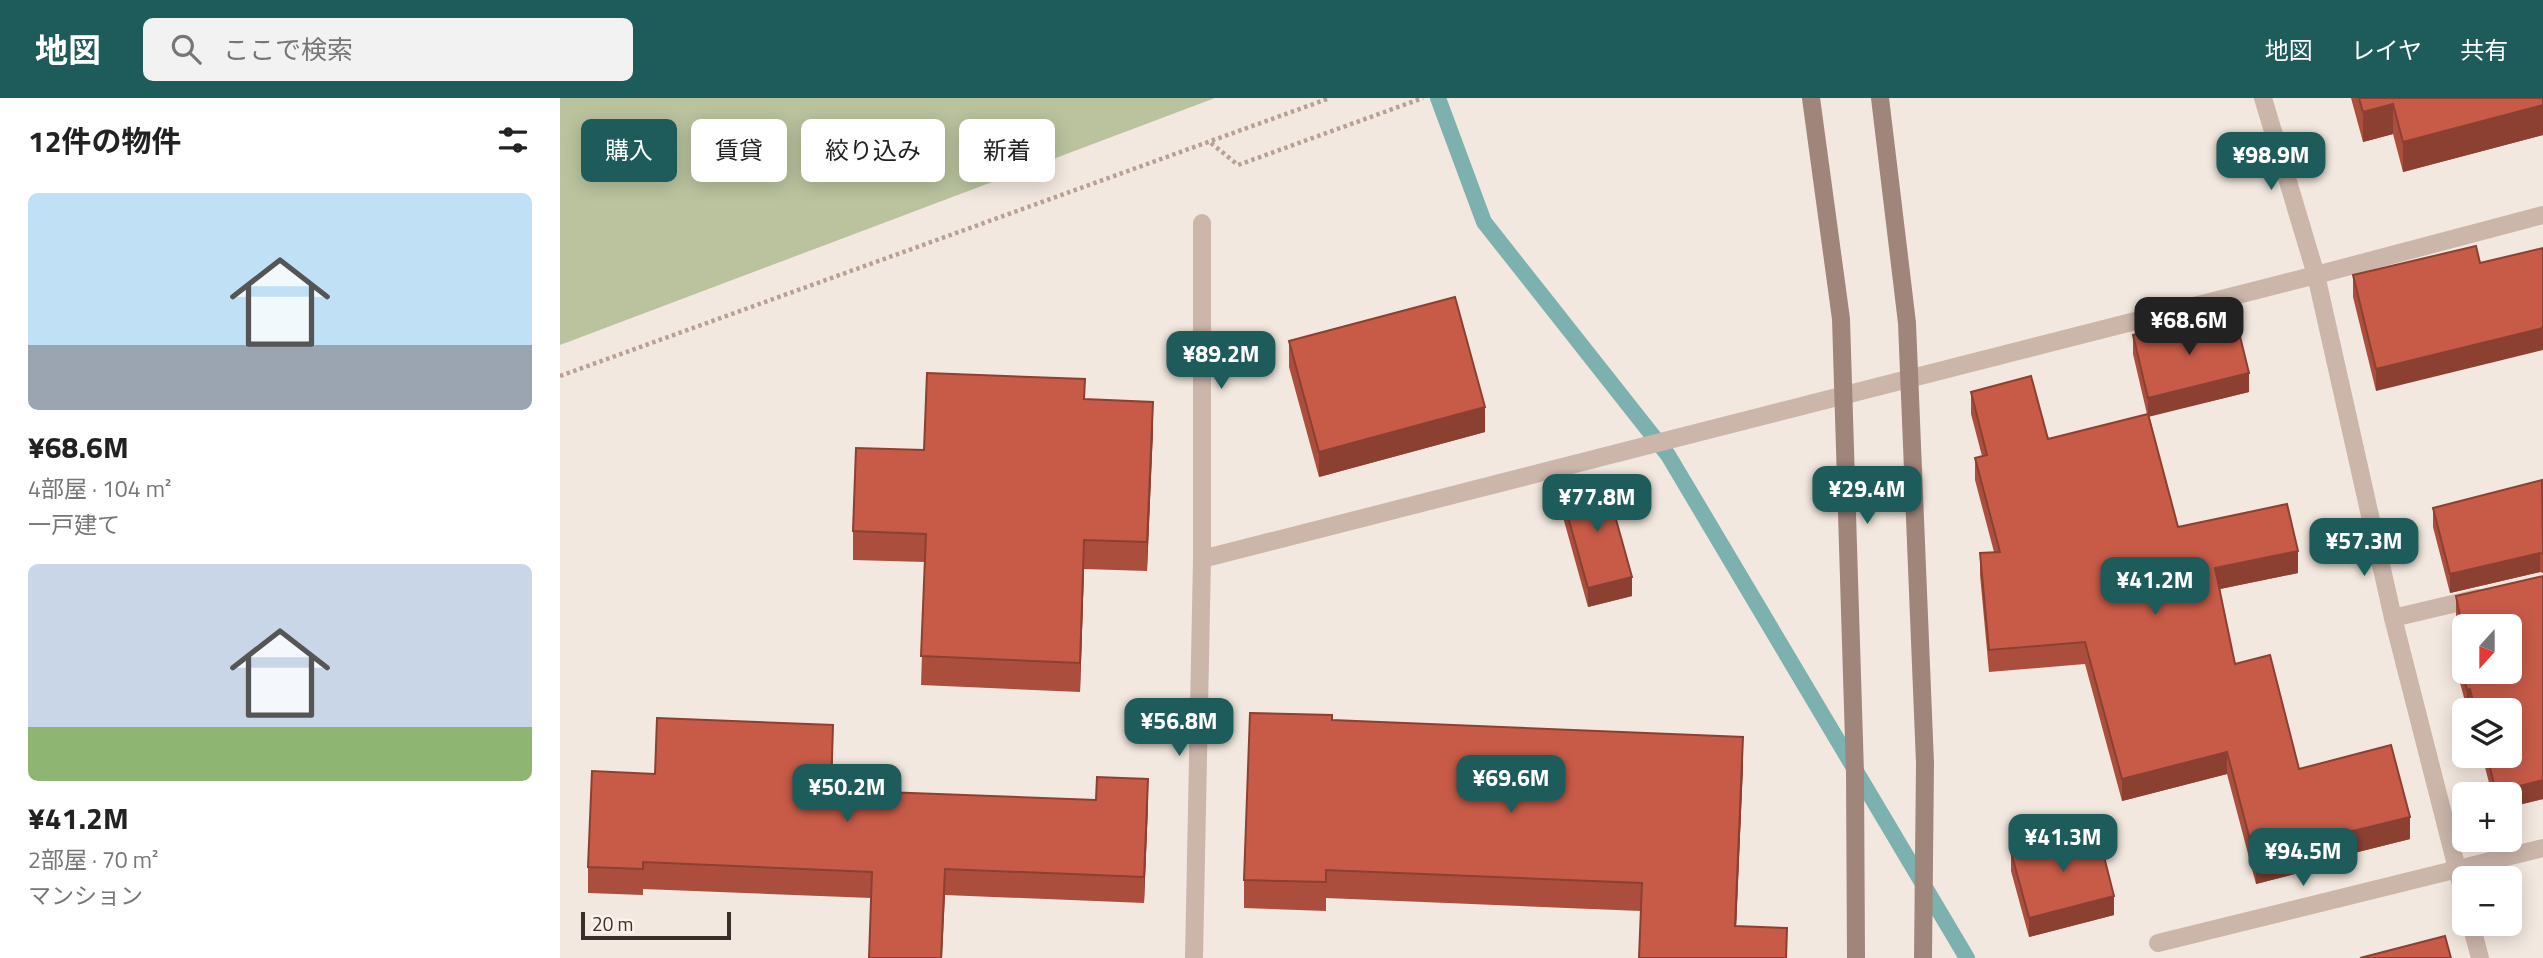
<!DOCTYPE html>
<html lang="ja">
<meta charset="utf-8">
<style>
body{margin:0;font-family:"Titillium Web","Noto Sans JP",sans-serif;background:#f2f2f2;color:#222;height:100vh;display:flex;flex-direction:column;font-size:26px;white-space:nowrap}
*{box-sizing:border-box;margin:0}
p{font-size:23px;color:#767676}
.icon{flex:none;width:38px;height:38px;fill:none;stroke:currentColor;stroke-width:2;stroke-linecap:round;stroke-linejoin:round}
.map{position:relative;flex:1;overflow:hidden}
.details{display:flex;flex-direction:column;background:#fff;width:560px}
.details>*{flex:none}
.banner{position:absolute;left:21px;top:21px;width:665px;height:63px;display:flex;gap:14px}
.needle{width:46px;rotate:201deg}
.tools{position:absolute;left:1892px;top:516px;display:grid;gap:14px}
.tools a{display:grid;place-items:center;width:70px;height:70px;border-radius:10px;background:#fff;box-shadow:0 4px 18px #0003;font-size:35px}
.scale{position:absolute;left:21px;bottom:18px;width:150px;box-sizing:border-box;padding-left:7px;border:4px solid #3a2d2a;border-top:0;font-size:19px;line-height:24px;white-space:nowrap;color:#3a2d2a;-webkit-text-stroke:5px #fbf2ec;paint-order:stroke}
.price{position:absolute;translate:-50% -60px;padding:0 16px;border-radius:14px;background:#1e5c5b;color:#fff;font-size:23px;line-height:46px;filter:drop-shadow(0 2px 4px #0008)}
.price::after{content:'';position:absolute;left:50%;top:42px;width:21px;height:16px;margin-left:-10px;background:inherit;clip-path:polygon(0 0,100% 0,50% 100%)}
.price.selected{background:#222;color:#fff}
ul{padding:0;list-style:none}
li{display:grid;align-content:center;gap:14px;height:371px;padding:0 28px}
li span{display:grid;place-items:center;height:217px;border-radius:10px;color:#555}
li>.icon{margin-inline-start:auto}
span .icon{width:126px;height:126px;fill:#fffc;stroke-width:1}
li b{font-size:30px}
h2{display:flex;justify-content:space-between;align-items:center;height:84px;padding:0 28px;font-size:30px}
.pill{padding:0 24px;border-radius:10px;background:#fff;box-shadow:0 4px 18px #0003;font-size:24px;line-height:63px}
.pill.selected{background:#1e5c5b;color:#fff}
header{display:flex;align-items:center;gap:42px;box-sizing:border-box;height:98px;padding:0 35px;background:#1e5c5b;color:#fff}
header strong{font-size:33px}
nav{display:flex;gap:38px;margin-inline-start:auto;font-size:24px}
.search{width:490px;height:63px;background:#f2f2f2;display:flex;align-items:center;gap:18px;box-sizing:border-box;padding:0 24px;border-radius:10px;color:#767676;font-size:26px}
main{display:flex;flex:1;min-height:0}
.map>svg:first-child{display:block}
</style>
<header>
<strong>地図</strong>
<div class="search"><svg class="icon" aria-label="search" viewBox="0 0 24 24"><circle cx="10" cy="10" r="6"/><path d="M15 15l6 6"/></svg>ここで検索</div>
<nav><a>地図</a><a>レイヤ</a><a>共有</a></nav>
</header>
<main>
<section class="details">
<h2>12件の物件<svg class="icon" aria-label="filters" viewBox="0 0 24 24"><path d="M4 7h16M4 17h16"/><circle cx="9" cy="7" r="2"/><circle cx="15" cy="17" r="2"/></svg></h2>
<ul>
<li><span style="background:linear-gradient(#bfe0f5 70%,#9aa5b1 0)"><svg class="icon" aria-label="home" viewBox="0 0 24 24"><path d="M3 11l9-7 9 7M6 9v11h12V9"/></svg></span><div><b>¥68.6M</b><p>4部屋 · 104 m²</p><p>一戸建て</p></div></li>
<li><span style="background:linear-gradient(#c9d6e8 75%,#8fb573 0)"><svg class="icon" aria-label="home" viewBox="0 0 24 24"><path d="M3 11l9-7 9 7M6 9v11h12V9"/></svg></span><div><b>¥41.2M</b><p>2部屋 · 70 m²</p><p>マンション</p></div></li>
</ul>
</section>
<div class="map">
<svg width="1983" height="860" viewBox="0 0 1983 860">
<rect width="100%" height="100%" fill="#f3e8df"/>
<polygon fill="#bac39e" points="0,0 655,0 0,247"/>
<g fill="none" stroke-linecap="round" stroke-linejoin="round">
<polyline stroke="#7db1af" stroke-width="16" points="878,0 924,124 1108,357 1407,860"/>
<g stroke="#b8a094" stroke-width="4.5" stroke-dasharray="3.5 3.5" stroke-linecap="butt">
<polyline points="651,45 678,67 863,0"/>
<polyline points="0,278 770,0"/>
</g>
<g stroke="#ccb6aa" stroke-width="18">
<polyline points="1703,0 1756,177 1833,520 1904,798"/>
<polyline points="642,461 1756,177 1983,117"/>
<polyline points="1833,520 1918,500"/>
<polyline points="1911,826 1920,860"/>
<polyline points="1598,845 1983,750"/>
<polyline points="634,860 642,461 642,125"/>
</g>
<g stroke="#a0857b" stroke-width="18">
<polyline points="1251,0 1281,221 1295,675 1296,860"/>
<polyline points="1320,0 1347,225 1365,665 1363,860"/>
</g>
</g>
<g fill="#ac4e3e" fill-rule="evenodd">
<polygon points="1791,0 1983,0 1983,37 1843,74 1833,36 1803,44"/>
<polygon points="1916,148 1816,293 1793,199 1793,177"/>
<polygon points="1624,235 1689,294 1589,318 1618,429 1738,475 1660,491 1675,566 1739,671 1850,741 1758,764 1758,770 1696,786 1667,676 1562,703 1525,566 1429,574 1420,477 1420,455 1434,454 1415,382 1415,360 1422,358 1411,316 1411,294 1488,341 1587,316 1573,256 1573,237"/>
<polygon points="729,243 925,334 759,379 729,269"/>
<polygon points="525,301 593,332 587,473 524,471 520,594 361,587 365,464 293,462 293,433 364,352"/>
<polygon points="1983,385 1983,475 1980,474 1890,495 1873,429 1873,410"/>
<polygon points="1001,394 1072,498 1028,509 1001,412"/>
<path d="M1983,478V701L1950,709V696H1932L1922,658H1950V612H1911L1910,610L1907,611L1895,566V547L1901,545L1896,517V498ZM1904,528L1950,574H1904Z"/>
<polygon points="772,622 1183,668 1176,828 1227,830 1227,860 1079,860 1081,813 766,800 766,813 684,810 684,782"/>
<polygon points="273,653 272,692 588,707 584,805 385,797 311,800 83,791 83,797 28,795 28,769"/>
<polygon points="1451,754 1554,817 1469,839 1451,773"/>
</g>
<g fill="#8c4032">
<polygon points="1833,6 1833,36 1803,44 1803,14"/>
<polygon points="1983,7 1983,37 1843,74 1843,44"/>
<polygon points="1983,230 1983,252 1816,293 1816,271"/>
<polygon points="1689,275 1689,294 1588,319 1588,300"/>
<polygon points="593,304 593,332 587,473 587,444"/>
<polygon points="925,309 925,334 759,379 759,354"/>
<polygon points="524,442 524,471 520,594 520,565"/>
<polygon points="1738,453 1738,475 1655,492 1655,470"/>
<polygon points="1980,455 1980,474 1890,495 1890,476"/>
<polygon points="1072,479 1072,498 1028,509 1028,490"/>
<polygon points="1910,591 1910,610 1907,611 1907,592"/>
<polygon points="273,627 273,653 271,718 271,692"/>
<polygon points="1183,639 1183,668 1175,856 1175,828"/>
<polygon points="1667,654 1667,676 1562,703 1562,681"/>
<polygon points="588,681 588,707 584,805 584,779"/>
<polygon points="1983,682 1983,701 1950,709 1950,696 1936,696 1936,694"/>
<polygon points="1850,719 1850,741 1758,764 1758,770 1696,786 1696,765 1756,742"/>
<polygon points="385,771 385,797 382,860 381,860"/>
<polygon points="1554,798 1554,817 1469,839 1469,820"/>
</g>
<g fill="#c85b48" stroke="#8c4032" stroke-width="2">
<polygon points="1799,0 1983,0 1983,7 1843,44 1833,6 1803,14"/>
<polygon points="1916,148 1920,165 1983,150 1983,230 1816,271 1793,177"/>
<polygon points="895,199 925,309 759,354 729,243"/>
<polygon points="1676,222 1689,275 1588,300 1573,237 1622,224 1624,235"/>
<polygon points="367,275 525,281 524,301 593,304 587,444 524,442 520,565 361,558 366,436 293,433 296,350 364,352"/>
<polygon points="1471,278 1488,341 1588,316 1618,429 1727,406 1738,453 1655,470 1675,566 1710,557 1739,671 1831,647 1850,719 1756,742 1758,748 1696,765 1667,654 1562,681 1525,544 1429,552 1420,455 1440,454 1415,360 1427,357 1411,294"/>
<polygon points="1045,382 1072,479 1028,490 1001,394"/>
<polygon points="1982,382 1983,456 1980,455 1890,476 1873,410"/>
<polygon points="1983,478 1983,682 1936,694 1927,658 1950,658 1950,612 1915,612 1910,591 1907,592 1895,547 1904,545 1904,574 1950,574 1950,528 1904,528 1904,539 1896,498"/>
<polygon points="690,615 772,617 772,622 1183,639 1175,828 1227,830 1226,860 1079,860 1082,785 766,772 766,784 684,782"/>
<polygon points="97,620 273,627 271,692 536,702 537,679 588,681 584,779 385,771 381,860 309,860 312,774 83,764 83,771 28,769 32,673 95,676"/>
<polygon points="1537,731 1554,798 1469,820 1451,754"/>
<polygon points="1885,838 1891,860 1800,860"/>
</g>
</svg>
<div class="tools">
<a><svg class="needle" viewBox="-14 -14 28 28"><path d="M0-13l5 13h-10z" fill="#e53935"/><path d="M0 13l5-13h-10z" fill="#767676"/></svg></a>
<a><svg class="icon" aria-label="layers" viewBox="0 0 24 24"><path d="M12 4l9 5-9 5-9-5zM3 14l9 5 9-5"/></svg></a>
<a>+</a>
<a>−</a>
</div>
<div class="scale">20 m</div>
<b class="price" style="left:1711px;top:94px">¥98.9M</b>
<b class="price selected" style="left:1629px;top:259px">¥68.6M</b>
<b class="price" style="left:661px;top:293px">¥89.2M</b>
<b class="price" style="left:1307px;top:428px">¥29.4M</b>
<b class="price" style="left:1037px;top:436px">¥77.8M</b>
<b class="price" style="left:1804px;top:480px">¥57.3M</b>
<b class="price" style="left:1595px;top:519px">¥41.2M</b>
<b class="price" style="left:619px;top:660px">¥56.8M</b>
<b class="price" style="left:951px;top:717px">¥69.6M</b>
<b class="price" style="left:287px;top:726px">¥50.2M</b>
<b class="price" style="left:1503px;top:776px">¥41.3M</b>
<b class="price" style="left:1743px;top:790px">¥94.5M</b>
<div class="banner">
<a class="pill selected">購入</a>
<a class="pill">賃貸</a>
<a class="pill">絞り込み</a>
<a class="pill">新着</a>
</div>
</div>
</main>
